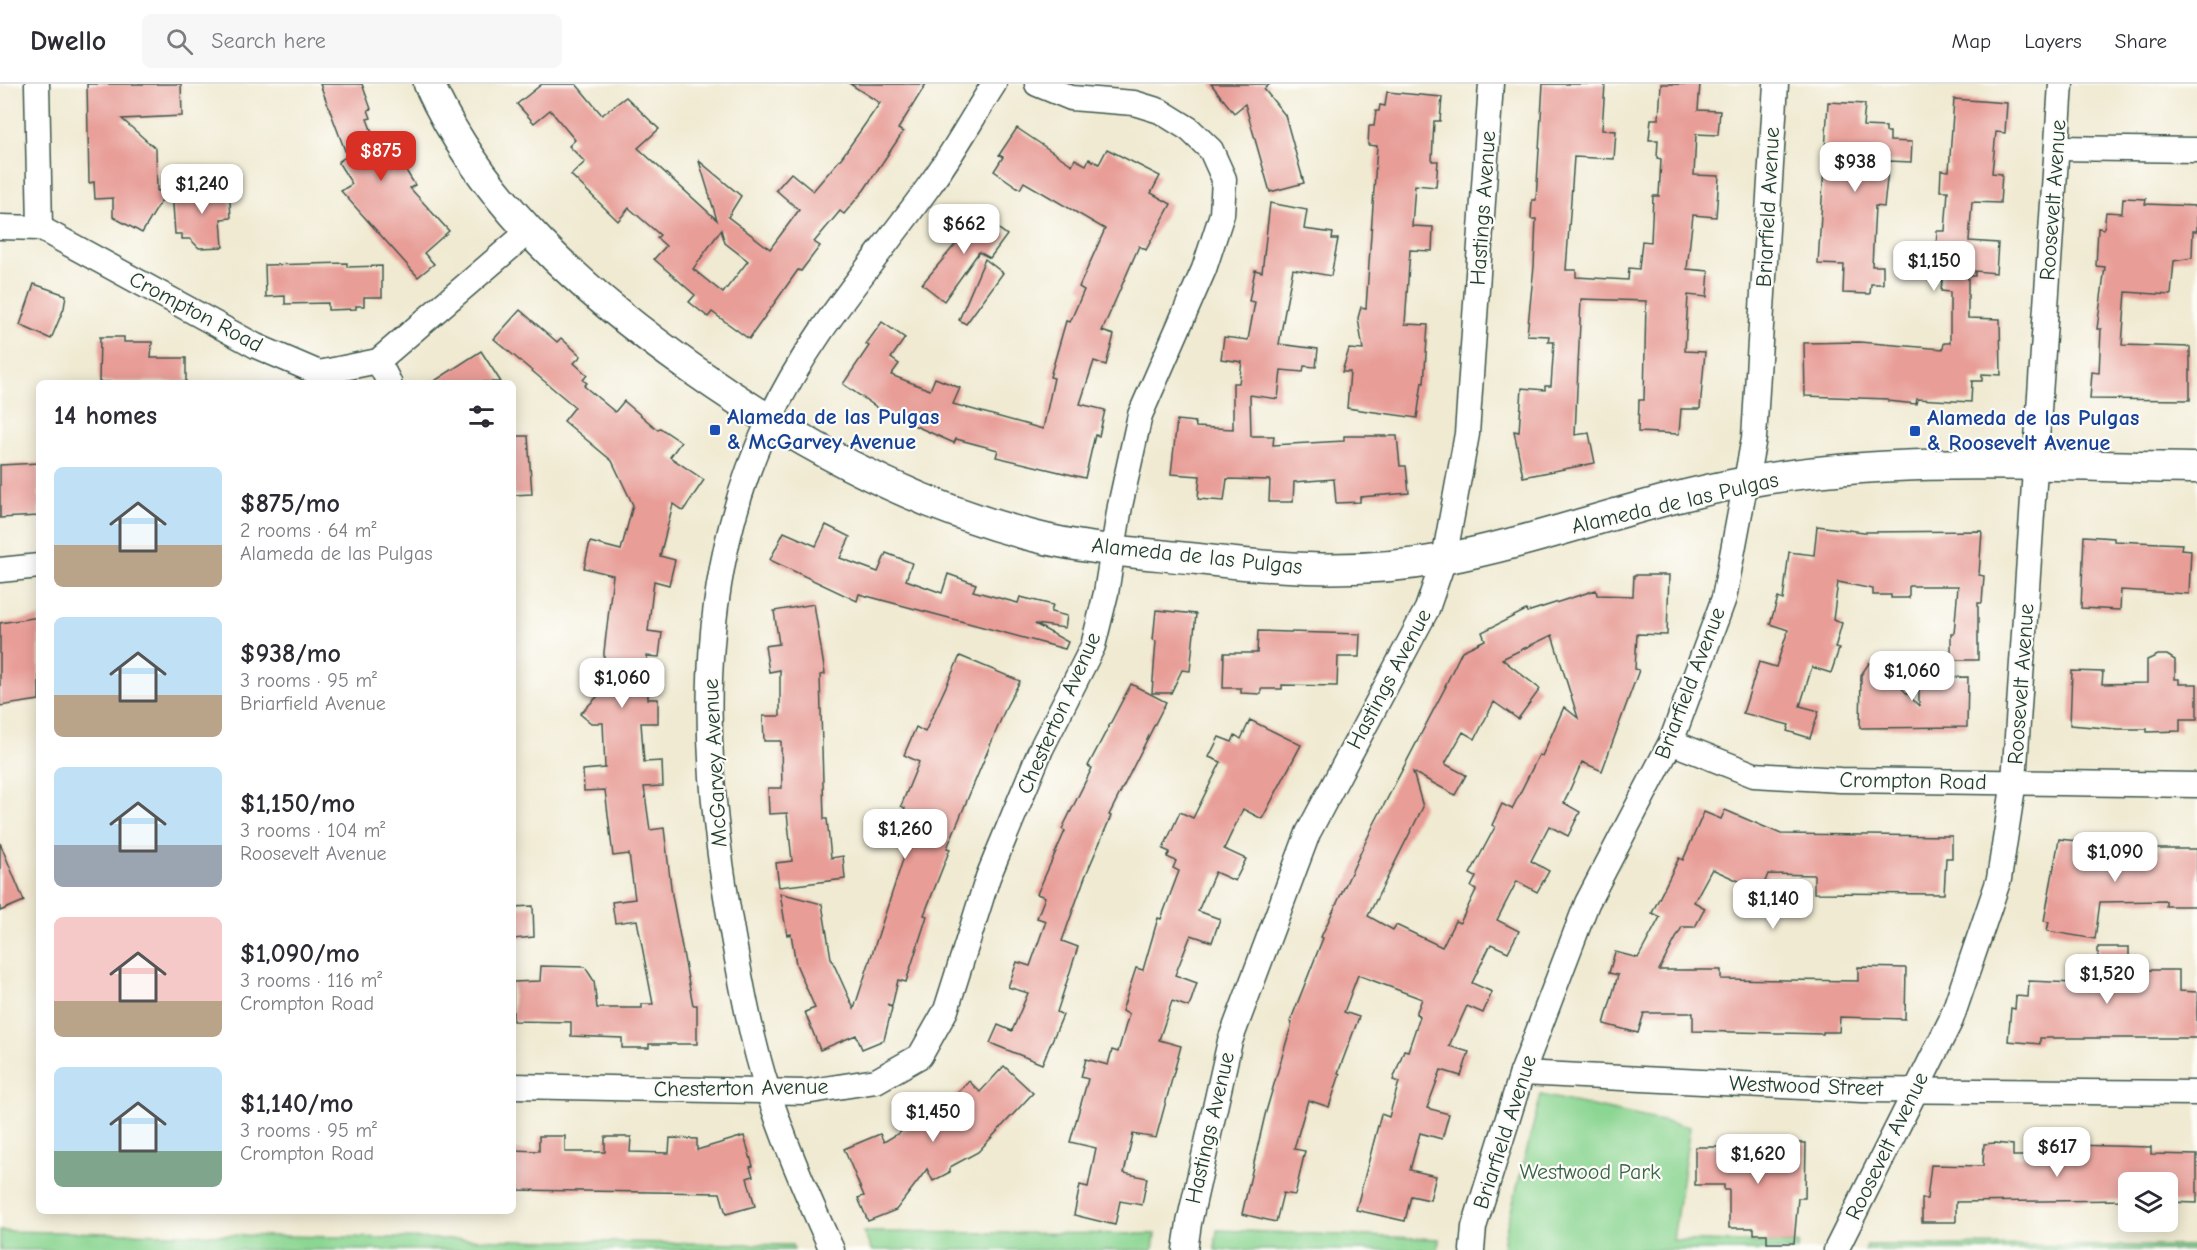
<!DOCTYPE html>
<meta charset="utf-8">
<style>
body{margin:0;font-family:"Comic Neue",sans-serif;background:#f7f7f7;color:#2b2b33;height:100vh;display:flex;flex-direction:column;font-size:22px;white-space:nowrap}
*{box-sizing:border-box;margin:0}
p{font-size:20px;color:#7c7c81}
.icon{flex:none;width:33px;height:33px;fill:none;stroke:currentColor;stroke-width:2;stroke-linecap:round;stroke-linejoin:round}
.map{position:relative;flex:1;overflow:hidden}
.drawer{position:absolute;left:36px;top:296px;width:480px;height:834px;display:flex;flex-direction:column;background:#fff;border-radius:9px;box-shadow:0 3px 15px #0003}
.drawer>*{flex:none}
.controls{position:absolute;left:2118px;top:1088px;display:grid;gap:12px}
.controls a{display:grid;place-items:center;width:60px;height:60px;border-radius:9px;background:#fff;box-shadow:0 3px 15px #0003;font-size:30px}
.price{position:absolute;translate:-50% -51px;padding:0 14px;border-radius:12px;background:#fff;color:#222;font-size:20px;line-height:39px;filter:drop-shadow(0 2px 3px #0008)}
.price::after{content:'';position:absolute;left:50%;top:36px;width:18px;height:14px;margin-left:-9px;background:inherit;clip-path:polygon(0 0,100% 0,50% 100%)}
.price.active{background:#d93025;color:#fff}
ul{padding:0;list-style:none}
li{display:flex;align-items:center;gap:18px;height:150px;padding:0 18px}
li span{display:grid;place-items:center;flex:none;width:168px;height:120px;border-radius:9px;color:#555}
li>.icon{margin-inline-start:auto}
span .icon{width:72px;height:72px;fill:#fffc;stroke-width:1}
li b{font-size:26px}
h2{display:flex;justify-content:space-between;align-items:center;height:72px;padding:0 18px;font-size:26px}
header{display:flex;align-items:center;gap:36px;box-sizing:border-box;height:84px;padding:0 30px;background:#fff;border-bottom:2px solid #e1e1e2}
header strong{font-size:28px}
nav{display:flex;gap:33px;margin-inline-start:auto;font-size:21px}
.search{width:420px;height:54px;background:#f7f7f7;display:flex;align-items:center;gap:15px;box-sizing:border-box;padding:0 21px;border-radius:9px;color:#7c7c81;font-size:22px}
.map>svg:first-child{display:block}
</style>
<header>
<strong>Dwello</strong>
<div class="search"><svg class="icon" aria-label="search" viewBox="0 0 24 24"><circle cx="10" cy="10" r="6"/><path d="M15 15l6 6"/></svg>Search here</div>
<nav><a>Map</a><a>Layers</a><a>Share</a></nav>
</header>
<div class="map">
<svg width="2197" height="1166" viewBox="0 0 2197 1166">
<rect width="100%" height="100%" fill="#fdfcf7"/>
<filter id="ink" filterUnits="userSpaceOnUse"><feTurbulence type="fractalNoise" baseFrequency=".0167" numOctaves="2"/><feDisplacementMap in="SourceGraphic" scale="12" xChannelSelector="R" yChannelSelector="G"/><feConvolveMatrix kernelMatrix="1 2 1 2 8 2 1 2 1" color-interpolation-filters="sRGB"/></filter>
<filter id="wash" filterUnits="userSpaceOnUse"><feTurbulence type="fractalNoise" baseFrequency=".008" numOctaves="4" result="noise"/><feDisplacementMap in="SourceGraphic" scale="24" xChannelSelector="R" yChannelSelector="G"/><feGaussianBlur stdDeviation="1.35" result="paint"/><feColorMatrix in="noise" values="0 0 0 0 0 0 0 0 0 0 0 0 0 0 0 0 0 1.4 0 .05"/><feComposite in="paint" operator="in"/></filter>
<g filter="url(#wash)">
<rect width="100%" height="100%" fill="#f0ead2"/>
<g fill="#8cd693" stroke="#568a64" stroke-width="1.5">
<polygon points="1541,1011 1690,1043 1673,1156 1799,1160 1797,1166 1503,1166 1505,1150"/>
<polygon points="1217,1146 1439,1155 1438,1166 1215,1166"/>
<polygon points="0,1147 792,1161 794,1166 0,1166"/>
<polygon points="863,1148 1155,1150 1153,1166 872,1166"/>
<polygon points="1867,1161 2197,1162 2197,1166 1865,1166"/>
</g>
<g id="blocks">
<g fill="#e89d97" fill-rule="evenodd">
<polygon points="87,0 181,0 182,32 122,35 156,65 157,107 168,106 142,149 113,133 113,114 95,115 94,98 89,99"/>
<polygon points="320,0 362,0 371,25 368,26 371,34 367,35 373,51 369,53 390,87 402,80 415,101 410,104 449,147 424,169 434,180 418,193 341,107 352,100 338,78 347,72"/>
<path d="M542,0H576L602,31L626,13L659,45L638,64L717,136L699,77L741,112L728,133L770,165L799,126L776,106L791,89L813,107L842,73L880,19L850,0H926L898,45L903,48L864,106L844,130L840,127L814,158L820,162L801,187L798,186L749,255L712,228L708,233L689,218L695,211L654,175L666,162L657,154L660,151L629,124L618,137L571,91L585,78L569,62L575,56L550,26L534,39L517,20ZM721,146L725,159L748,177L723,209L693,185Z"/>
<polygon points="1211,0 1270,0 1264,5 1285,31 1304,99 1270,108 1245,20 1234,29"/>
<polygon points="1543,0 1605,0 1602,46 1616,47 1614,75 1574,73 1566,186 1576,186 1576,193 1628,196 1629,184 1639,185 1642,157 1651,158 1653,112 1659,112 1661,75 1657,74 1658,56 1649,56 1651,35 1659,35 1661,0 1700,0 1698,26 1720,27 1718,51 1696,50 1694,91 1719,92 1716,133 1693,131 1687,185 1709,187 1707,213 1688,211 1685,267 1705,268 1700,325 1681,325 1679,350 1638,348 1639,316 1644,316 1646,217 1581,215 1575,351 1589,349 1595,379 1523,393 1514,347 1519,348 1522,304 1545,306 1545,302 1551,302 1554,258 1548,258 1549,252 1527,251 1534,182 1536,135 1531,135 1532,116 1536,116"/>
<polygon points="1387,8 1442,13 1440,37 1434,37 1432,77 1438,77 1436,103 1415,101 1412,142 1433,143 1432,167 1410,166 1405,240 1428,241 1424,299 1422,298 1417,334 1347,324 1350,288 1342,288 1349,265 1363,266 1358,234 1361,223 1366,224 1377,62 1368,61 1369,42 1374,42 1376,27 1379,27 1380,21 1385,22"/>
<polygon points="1954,15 2007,19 2005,49 1996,48 1992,89 2002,90 2000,119 1972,118 1969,157 1998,159 1996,189 1975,187 1975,192 1968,192 1968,234 2000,235 2001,291 1982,290 1982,297 1972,297 1971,318 1917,315 1916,320 1888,317 1888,315 1805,312 1804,259 1859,258 1943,265 1944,259 1950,259 1950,208 1941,207 1943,186 1935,186 1937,147 1945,147 1948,107 1940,107 1941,86 1949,87"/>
<polygon points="1828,18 1865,20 1863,42 1886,43 1886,48 1890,48 1890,57 1912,58 1911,78 1889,77 1884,123 1875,122 1872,182 1883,182 1883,200 1871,200 1870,210 1843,209 1844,181 1818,180"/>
<polygon points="1017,44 1072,81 1075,75 1086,81 1089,75 1099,80 1107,65 1160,92 1151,109 1171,120 1146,166 1139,162 1102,247 1114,251 1106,281 1094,277 1080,320 1105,326 1099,352 1095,351 1085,394 996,373 998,366 956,355 954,359 884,328 843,300 869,262 866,260 882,238 905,254 891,274 899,280 891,291 930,306 935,294 960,304 953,320 1043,345 1054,294 1050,293 1066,237 1070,238 1084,206 1079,203 1105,145 1024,98 1020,105 994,87 1003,73 999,71"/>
<polygon points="229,102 231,134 221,135 223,163 199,164 190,155 182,155 182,150 175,150 172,106"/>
<polygon points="2123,114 2146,115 2145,120 2197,122 2197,147 2193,147 2192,174 2174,177 2171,211 2126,208 2122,261 2190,263 2190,316 2090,315 2092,288 2099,289 2101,245 2097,245 2105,183 2096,182 2098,144 2104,145 2106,128 2122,129"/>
<polygon points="1270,119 1307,126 1304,145 1333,149 1332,155 1338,155 1331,192 1293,185 1286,221 1279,260 1318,265 1316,283 1304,282 1303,288 1281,286 1278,315 1250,311 1251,352 1274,352 1273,361 1344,357 1344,352 1397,352 1400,382 1406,382 1409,409 1360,413 1360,418 1336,419 1334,395 1294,398 1293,418 1269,418 1270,396 1227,395 1224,417 1198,415 1200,392 1171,390 1177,336 1195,338 1196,343 1233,345 1233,299 1239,299 1242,278 1221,275 1224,253 1248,256 1255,218 1249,217 1255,186 1262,188"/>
<polygon points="976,128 1007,151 990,174 979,168 944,217 922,200 960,155 957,153"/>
<polygon points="985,175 1003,189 966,240 959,236"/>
<polygon points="347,179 347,183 382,182 382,213 364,213 364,222 356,222 356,225 328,226 328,219 285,220 285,212 266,213 265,181"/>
<polygon points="34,200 66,211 64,224 51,255 20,241"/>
<polygon points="520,226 557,258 561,254 581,272 574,279 587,291 583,296 587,299 584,302 615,328 624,317 658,346 660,344 681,358 670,373 704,396 683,427 673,420 660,472 675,476 669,501 654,497 648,547 662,549 659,573 647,572 648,615 658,615 658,639 641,639 644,678 662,677 663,702 644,703 650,746 664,744 672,811 693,921 697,921 697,960 649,960 649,964 622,964 622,954 571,952 571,938 513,937 513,898 540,897 541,882 585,883 594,897 597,924 642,924 642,920 653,920 637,836 615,839 612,818 635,815 629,770 613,772 605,706 584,707 583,686 605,684 603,639 591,639 580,630 604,606 604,568 613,491 584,484 590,458 621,466 633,421 612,377 564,337 575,323 494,255"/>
<polygon points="100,253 124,253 124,258 152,258 151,274 186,274 186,298 99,298"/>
<polygon points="481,267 501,298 433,298"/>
<polygon points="513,352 528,352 532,410 513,411"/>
<polygon points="39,379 39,432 0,434 0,381"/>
<polygon points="826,441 850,453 840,474 878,488 886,469 912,479 906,496 942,509 948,490 976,500 973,507 1018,519 1020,513 1053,521 1051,528 1067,532 1065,544 1035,540 1068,558 1065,565 859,510 857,517 770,476 784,448 816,462"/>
<polygon points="1817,442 1864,448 1982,447 1979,491 1984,492 1982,519 1978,519 1978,576 1951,576 1951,550 1954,550 1958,502 1909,502 1909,514 1891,514 1891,511 1873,511 1873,505 1838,498 1833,536 1842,539 1835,564 1839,565 1831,589 1812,583 1800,622 1819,627 1810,654 1787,647 1789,641 1743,629 1759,578 1776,583 1788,546 1770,540 1778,514 1783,516 1789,468 1814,471"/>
<polygon points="2084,452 2114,454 2114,457 2182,460 2181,465 2191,466 2189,510 2121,506 2120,526 2081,524"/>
<path d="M1634,491H1669L1667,551L1637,550L1635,585L1639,586L1602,687L1582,678L1564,719L1580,728L1568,752L1549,742L1531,777L1549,787L1537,808L1517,797L1497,836L1519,847L1508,868L1491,860L1472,899L1492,908L1483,929L1467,922L1449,962L1469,968L1461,992L1441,986L1427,1024L1449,1030L1442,1055L1420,1049L1410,1086L1436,1092L1430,1116L1411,1112L1405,1137L1356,1126L1381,1030L1389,1033L1399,998L1393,996L1404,966L1408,967L1420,932L1416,930L1422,915L1358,891L1344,928L1359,933L1338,989L1340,990L1329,1023L1308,1016L1294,1065L1305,1067L1295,1111L1283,1109L1276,1138L1242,1130L1265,1031L1292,939L1290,938L1323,854L1321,853L1374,740L1446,602H1445L1462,567L1485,556L1482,548L1526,526L1527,528L1596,506L1597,511L1633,512ZM1552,551L1578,634L1564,623L1542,672L1539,671L1512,725L1502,720L1492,741L1495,743L1470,790L1476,793L1471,803L1476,806L1460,839L1455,837L1442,863L1396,841L1393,846L1368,832L1423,723L1413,688L1455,711L1466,691L1445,680L1463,648L1475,655L1494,618L1518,635L1540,605L1502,575Z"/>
<polygon points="814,520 825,590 820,591 824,735 827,735 831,774 843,772 845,795 779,803 776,779 792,777 787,729 769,730 768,704 782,704 781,657 764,657 763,632 780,632 780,586 769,588 765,562 779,560 774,527"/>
<polygon points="1156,526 1196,530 1190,587 1182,586 1171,609 1152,609 1156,557 1153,556"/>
<polygon points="39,533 39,616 0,622 0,539"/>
<polygon points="1258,547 1360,550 1359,573 1338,573 1337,602 1282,601 1282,605 1261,605 1261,610 1241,609 1241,604 1223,604 1224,569 1257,569"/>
<polygon points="2158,571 2167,571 2175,576 2175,595 2179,595 2179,600 2197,600 2197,635 2180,635 2180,647 2147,648 2147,645 2117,645 2070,641 2072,587 2103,588 2102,600 2147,599 2147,576"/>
<polygon points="960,572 1020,597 1007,621 947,764 950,765 924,831 927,832 906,898 898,896 892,922 887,920 892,924 884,956 862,965 856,951 820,966 805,928 815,924 796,880 791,850 787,851 780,809 822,820 831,874 854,925 914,742 899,736 905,724 901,722 919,678 904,671 916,643 925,648"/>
<polygon points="1869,579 1878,580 1919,622 1919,594 1968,593 1967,643 1860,644 1861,591"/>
<polygon points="1131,600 1166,618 1109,731 1111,732 1085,793 1062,857 1078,863 1057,928 1063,931 1042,980 990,959 998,941 1012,947 1028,909 1008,903 1017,878 1030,882 1046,837 1037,834 1045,813 1037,810 1065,747 1062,745 1092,684 1088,682"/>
<polygon points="1250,636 1301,661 1262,735 1243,725 1224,765 1246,775 1235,797 1215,788 1198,827 1220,835 1212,858 1191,851 1175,891 1197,899 1189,923 1172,917 1159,956 1181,962 1156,1054 1133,1050 1124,1089 1147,1094 1142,1121 1120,1117 1115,1141 1074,1131 1080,1101 1088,1103 1096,1064 1070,1058 1088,995 1081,993 1086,975 1108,981 1112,966 1118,968 1129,930 1122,927 1136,884 1143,886 1158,834 1161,835 1179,787 1173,784 1176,777 1167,773 1170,768 1163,765 1180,728 1193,734 1221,678 1209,673 1219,653 1232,658 1235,651 1241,655"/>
<polygon points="1725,726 1781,750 1952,752 1952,774 1946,774 1944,810 1814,809 1814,791 1768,790 1761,807 1712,785 1694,818 1705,824 1695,843 1682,843 1659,886 1721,886 1721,895 1858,897 1858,883 1906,884 1905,935 1840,933 1839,948 1823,948 1823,950 1693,947 1693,929 1644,929 1638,949 1604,940 1618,891 1609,889 1615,868 1638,874 1660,833 1652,829 1679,774 1683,776 1704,728 1721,735"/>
<polygon points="2059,755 2086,758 2085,765 2197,765 2197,822 2166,822 2166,817 2100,818 2095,855 2047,847 2049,838 2044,837"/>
<polygon points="0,759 24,817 0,827"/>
<polygon points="533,822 534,853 513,855 513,823"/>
<polygon points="2098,863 2129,863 2129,886 2179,886 2179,907 2197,908 2197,954 2040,954 2040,960 2008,957 2011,924 2015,925 2016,912 2028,913 2029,897 2098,900"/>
<polygon points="1004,982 1033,1009 978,1068 950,1083 950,1088 933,1097 927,1085 896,1126 868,1137 858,1114 864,1112 844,1065 880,1050 884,1058 922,1035 926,1043 969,997 980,1008"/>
<polygon points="539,1052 565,1052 565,1068 605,1068 605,1053 631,1053 630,1068 669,1069 670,1054 697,1055 697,1066 744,1052 753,1082 750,1083 753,1092 747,1094 755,1122 726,1130 720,1109 513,1106 513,1066 539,1067"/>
<polygon points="1774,1058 1806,1059 1805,1114 1798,1114 1794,1159 1767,1159 1767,1150 1754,1150 1754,1144 1729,1144 1729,1106 1724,1106 1724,1101 1695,1101 1695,1063 1774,1063"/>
<polygon points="1995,1059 2013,1061 2013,1072 2071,1072 2071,1061 2151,1063 2151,1070 2197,1071 2197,1119 2168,1118 2168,1098 2128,1098 2128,1116 1956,1118 1956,1138 1922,1138 1922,1115 1927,1115 1931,1081 1983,1082 1984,1060"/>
</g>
</g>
</g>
<g filter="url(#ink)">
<use href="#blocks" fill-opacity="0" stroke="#3e574c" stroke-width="1.5"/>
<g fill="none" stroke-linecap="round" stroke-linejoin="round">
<g stroke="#3e574c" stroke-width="27">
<g id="minor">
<polyline points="37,0 40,144"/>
<polyline points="2057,64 2197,66"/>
<polyline points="0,143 40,144 256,262 319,289 378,277 529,147"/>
<polyline points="378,277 389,298"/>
<polyline points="0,486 39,482"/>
<polyline points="1671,658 1754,691 1840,696 2197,701"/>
<polyline points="1522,989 1862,1006 2197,1009"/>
<polyline points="513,1002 805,1008 876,997 920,972 946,926 988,793 1041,665 1093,562 1106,509 1120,422 1140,331 1204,185 1222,130 1224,95 1211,66 1189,45 1160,27 1134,19 1071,14 1037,0"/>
<path d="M832,1166C810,1118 784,1058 768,1007C752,958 742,904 733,853C701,680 692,500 769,337C809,250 874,179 929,102C953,70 972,34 994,0"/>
<polyline points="1185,1166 1189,1139 1230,957 1308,749 1427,525 1444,475 1467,350 1491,0"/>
<polyline points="1472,1166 1474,1143 1522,989 1587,819 1671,658 1724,514 1754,354 1776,0"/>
<polyline points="1836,1166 1951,936 1999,795 2014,697 2061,0"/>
</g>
</g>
<g stroke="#3e574c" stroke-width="33">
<path id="major" d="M429,0C482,119 587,211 692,285C794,357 911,421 1033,452C1086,466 1144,469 1198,475C1280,485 1361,490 1443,475C1545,456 1644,416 1747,398C1895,371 2047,382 2197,384"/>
</g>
<use href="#minor" stroke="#fff" stroke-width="24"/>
<use href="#major" stroke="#fff" stroke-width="30"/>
</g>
</g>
<g fill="#1a4fb4" stroke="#fdfcf7" stroke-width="2">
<rect x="709" y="340" width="12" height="12" rx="3"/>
<rect x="1909" y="341" width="12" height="12" rx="3"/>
</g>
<g text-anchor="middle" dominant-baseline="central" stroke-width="4.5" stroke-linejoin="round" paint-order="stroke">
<g font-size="22" fill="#1f3d34" stroke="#fdfcf7">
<text transform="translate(2053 116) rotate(-86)">Roosevelt Avenue</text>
<text transform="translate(1768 123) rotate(-87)">Briarfield Avenue</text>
<text transform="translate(1483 124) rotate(-86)">Hastings Avenue</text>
<text transform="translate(196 228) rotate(28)">Crompton Road</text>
<text transform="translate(1675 419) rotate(-13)">Alameda de las Pulgas</text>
<text transform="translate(1197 472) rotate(6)">Alameda de las Pulgas</text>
<text transform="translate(1389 595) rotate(-62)">Hastings Avenue</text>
<text transform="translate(1690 599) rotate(-69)">Briarfield Avenue</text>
<text transform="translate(2021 600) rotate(-86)">Roosevelt Avenue</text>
<text transform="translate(1059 629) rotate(-66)">Chesterton Avenue</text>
<text transform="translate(715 679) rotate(-93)">McGarvey Avenue</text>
<text transform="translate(1913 697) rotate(1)">Crompton Road</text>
<text transform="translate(1806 1002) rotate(2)">Westwood Street</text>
<text transform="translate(741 1004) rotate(-1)">Chesterton Avenue</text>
<text transform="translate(1210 1044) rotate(-77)">Hastings Avenue</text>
<text transform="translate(1505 1048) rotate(-72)">Briarfield Avenue</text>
<text transform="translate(1887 1062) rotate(-64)">Roosevelt Avenue</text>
</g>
<g font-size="22" font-weight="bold" fill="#164399" stroke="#fdfcf7" text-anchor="start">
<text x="727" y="333">Alameda de las Pulgas<tspan x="727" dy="25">&amp; McGarvey Avenue</tspan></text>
<text x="1927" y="334">Alameda de las Pulgas<tspan x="1927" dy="25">&amp; Roosevelt Avenue</tspan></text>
</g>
<g font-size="22" fill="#3a634c" stroke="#fdfcf7">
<text x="1590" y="1088">Westwood Park</text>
</g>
</g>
</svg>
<div class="controls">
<a><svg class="icon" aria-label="layers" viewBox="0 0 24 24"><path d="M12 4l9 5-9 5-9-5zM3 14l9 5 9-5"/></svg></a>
</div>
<b class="price active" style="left:381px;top:98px">$875</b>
<b class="price" style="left:1855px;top:109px">$938</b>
<b class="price" style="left:202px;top:131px">$1,240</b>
<b class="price" style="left:964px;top:171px">$662</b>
<b class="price" style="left:1934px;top:208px">$1,150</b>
<b class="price" style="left:1912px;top:618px">$1,060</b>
<b class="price" style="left:622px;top:625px">$1,060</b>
<b class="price" style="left:905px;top:776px">$1,260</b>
<b class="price" style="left:2115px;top:799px">$1,090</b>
<b class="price" style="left:1773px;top:846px">$1,140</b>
<b class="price" style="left:2107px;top:921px">$1,520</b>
<b class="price" style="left:933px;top:1059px">$1,450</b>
<b class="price" style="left:2057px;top:1094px">$617</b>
<b class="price" style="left:1758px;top:1101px">$1,620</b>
<section class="drawer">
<h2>14 homes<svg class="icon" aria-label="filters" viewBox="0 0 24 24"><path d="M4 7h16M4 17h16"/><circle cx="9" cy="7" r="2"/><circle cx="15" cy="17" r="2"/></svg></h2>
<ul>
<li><span style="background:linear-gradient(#bfe0f5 65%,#b9a48a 0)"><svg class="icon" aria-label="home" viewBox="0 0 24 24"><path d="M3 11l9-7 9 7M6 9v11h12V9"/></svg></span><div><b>$875/mo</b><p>2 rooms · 64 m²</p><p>Alameda de las Pulgas</p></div></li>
<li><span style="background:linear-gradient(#bfe0f5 65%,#b9a48a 0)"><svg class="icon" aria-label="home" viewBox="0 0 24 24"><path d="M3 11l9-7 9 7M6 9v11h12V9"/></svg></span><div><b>$938/mo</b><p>3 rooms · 95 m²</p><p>Briarfield Avenue</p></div></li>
<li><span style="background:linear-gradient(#bfe0f5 65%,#9aa5b1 0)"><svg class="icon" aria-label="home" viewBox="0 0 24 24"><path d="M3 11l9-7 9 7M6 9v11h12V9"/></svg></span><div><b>$1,150/mo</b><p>3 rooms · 104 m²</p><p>Roosevelt Avenue</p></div></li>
<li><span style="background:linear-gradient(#f6c9c9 70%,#b9a48a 0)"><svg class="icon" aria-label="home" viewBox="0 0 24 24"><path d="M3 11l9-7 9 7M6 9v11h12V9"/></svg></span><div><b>$1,090/mo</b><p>3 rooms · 116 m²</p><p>Crompton Road</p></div></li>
<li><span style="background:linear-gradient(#bfe0f5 70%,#7fa58c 0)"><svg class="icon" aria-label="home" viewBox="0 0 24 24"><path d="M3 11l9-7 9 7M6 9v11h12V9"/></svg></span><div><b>$1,140/mo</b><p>3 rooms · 95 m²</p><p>Crompton Road</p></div></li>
</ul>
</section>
</div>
